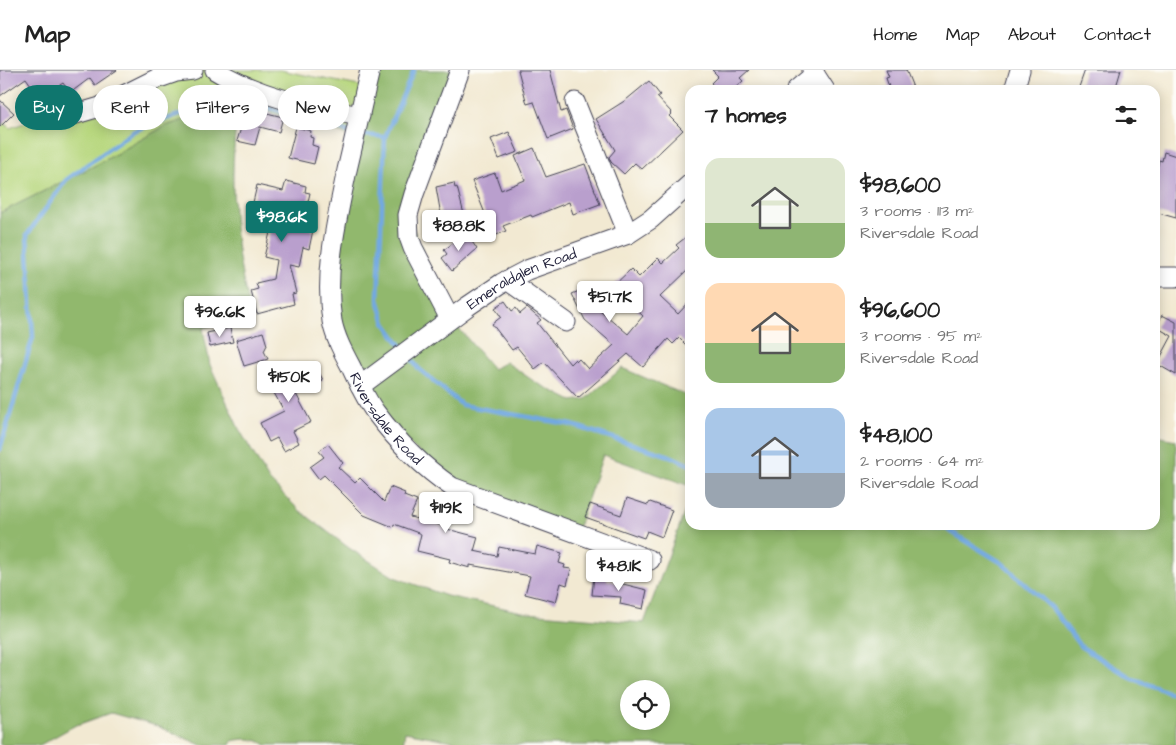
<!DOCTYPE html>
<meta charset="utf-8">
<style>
body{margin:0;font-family:"Architects Daughter",sans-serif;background:#f2f2f2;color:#222;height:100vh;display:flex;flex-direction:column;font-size:19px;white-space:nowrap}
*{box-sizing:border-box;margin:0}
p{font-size:16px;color:#767676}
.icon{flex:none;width:28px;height:28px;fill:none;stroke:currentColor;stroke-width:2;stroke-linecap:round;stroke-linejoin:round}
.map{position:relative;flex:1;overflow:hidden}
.panel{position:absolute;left:685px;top:15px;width:475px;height:445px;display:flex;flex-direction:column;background:#fff;border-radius:15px;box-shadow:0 2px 12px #0003}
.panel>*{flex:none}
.top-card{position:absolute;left:15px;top:15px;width:475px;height:45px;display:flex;gap:10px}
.buttons{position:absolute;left:620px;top:610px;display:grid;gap:10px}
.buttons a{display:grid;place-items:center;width:50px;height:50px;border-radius:50%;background:#fff;box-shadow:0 2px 12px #0003;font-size:25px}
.price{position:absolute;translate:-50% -42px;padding:0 11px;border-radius:5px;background:#fff;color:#222;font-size:16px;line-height:32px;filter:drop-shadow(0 1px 2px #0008)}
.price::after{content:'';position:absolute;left:50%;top:30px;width:15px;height:11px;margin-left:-8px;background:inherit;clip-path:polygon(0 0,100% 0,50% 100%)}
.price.active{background:#0f766e;color:#fff}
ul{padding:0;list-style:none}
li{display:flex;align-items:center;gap:15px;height:125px;padding:0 20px}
li span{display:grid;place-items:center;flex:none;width:140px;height:100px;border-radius:15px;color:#555}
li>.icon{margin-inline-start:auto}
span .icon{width:60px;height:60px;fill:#fffc;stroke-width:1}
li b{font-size:21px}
h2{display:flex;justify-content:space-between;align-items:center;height:60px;padding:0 20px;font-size:21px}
.chip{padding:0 18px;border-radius:22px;background:#fff;box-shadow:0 2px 12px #0003;font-size:18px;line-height:45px}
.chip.active{background:#0f766e;color:#fff}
header{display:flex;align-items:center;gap:30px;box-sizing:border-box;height:70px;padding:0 25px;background:#fff;border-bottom:1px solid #e0e0e0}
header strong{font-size:24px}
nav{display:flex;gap:28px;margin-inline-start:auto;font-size:18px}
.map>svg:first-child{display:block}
</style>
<header>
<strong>Map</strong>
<nav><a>Home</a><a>Map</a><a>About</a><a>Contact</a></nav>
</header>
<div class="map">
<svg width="1176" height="675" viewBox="0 0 1176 675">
<rect width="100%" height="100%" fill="#fdfcf7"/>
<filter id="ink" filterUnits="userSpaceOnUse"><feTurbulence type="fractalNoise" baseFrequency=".02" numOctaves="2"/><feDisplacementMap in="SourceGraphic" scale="10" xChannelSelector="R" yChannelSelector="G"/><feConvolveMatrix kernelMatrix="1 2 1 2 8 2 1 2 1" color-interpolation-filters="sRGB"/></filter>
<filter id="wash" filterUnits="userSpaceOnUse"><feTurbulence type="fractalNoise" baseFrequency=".0096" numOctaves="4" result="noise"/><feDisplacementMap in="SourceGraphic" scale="20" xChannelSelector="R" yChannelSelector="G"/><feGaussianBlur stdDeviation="1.12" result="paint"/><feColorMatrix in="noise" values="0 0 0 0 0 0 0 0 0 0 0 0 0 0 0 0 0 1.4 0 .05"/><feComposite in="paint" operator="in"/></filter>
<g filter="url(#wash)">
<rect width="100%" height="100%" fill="#f2e9d2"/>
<polygon fill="#b7d77e" stroke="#6c7c5c" points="171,0 280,0 364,17 354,67 247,36 238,40 209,42 165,56 100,93 0,143 0,49 10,58 148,10"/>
<g fill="#91b86d" stroke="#5a6d54" fill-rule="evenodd">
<polygon points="368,0 460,0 408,145 450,248 493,299 506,292 535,312 572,331 586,329 622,298 690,327 690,416 603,385 577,461 457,418 376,342 331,229"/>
<path d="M238,40C228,108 233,181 252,247L203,258L210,295L239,359L269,410L299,440L349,478L394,507L447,526L527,543L644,553L690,427V455H1155V366L1176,370V675H473L405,662L403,675H266C255,668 245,668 232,671L230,675H201L157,656L111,643L74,656L40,675H0V143L100,93L165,56L209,42ZM629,619H661V651H629Z"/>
</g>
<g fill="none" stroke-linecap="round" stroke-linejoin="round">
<g stroke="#72a9e1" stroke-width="4.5">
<polyline points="366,65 385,67"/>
<polyline points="403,278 385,253 378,229 385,67 414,0"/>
<polyline points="409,286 418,298 462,335 572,355 670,386 690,395"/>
<polyline points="0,379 33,267 27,165 66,110 134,61 194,39 231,34 255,34 349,62"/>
<polyline points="890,455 945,458 1002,493 1052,538 1080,576 1130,607 1170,623 1176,623"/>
</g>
</g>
<g id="blocks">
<g fill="#b99fcd" fill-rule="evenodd">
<polygon points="0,0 117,0 95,15 90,8 70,23 63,13 40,28 26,8 0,26"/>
<polygon points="518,0 550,0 561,42 566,40 573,59 548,69 534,32 527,34"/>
<polygon points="712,0 749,0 740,8 743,11 733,20 718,20 711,13 718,6"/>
<polygon points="886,0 906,0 914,20 890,20 886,8 889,7"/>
<polygon points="1085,0 1121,0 1115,20 1078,20"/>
<polygon points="649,11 660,25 657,27 672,43 669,46 683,60 642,99 635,93 624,104 611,92 609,87 615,80 596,49 626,30"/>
<polygon points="0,30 14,43 0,57"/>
<polygon points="247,38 283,47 279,62 260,57 255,75 237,71"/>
<polygon points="296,57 311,61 310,67 313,68 312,75 318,77 314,94 288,88"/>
<polygon points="509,62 518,82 499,89 491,69"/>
<polygon points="534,78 546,107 585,94 600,134 573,144 569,132 532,147 531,145 503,156 506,161 494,166 472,111 495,103 501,120 525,110 515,86"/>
<polygon points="1164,82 1176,86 1176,148 1155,142 1155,99 1157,99 1159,90 1162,91"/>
<polygon points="286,111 306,116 305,122 310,123 302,157 313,160 309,179 303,177 299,197 289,195 296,223 292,224 294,234 257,244 251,221 258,219 256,213 273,209 276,190 264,187 275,142 252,137 257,115 283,121"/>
<polygon points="454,113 455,118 457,117 466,152 458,154 460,155 442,159 438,146 441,145 436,117"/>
<polygon points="466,163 477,179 452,201 442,188 447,184 444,180"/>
<path d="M690,164V198L660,227L678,244L690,231V279L679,268L673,274L668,269L643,297L628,284L578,328L544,292L535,299L517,277L512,280L492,254L501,247L495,238L505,231L512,241L516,238L520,244L527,238L541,250L537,253L570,294L575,289L577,291L579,289L588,299L614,275L585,250L572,224L591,216L596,226L610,219L631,199L639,207L658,188L663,193L679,178L676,175ZM625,229L643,246L628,264L600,240Z"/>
<polygon points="1162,245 1176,252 1176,305 1157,294 1172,266 1156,257"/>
<polygon points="230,258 233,272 210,277 207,263"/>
<polygon points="263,262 267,275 264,281 268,289 244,296 236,270"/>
<polygon points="314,293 323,310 296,324 311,352 293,361 299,373 284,381 277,368 269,372 260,353 284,341 263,303 281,294 288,307"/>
<polygon points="328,374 343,393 338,397 355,413 360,408 384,432 390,417 405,423 404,426 417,431 410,447 448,457 447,459 478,467 474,481 497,486 499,477 535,484 537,476 562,483 559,493 565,495 564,498 571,499 567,515 561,513 556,532 525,524 530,506 470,495 470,498 449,492 450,489 417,481 421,464 394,454 393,457 364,445 324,405 319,409 310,397 324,387 319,381"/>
<polygon points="627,428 648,435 650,432 672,440 662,467 647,461 644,468 585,447 590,434 621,445"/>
<polygon points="594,505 608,506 607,510 647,520 643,539 620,534 621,527 592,525"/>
</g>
</g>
</g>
<g filter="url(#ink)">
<use href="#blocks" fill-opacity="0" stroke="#414052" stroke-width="1"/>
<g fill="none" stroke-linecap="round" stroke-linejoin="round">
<g stroke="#414052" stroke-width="21">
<g id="minor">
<path d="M215,0C258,27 311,37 360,46"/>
<path id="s1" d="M370,0C362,33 355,67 347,100C337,149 324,201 332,251C335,267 343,282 351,297C358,312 366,330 376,343C397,371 424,398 452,417L650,490"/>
<polyline points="812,0 825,20"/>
<polyline points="796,20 815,4"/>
<polyline points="1014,20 1020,0"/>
<polyline points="575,32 628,164"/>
<polyline points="66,47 100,37 156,9 176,2 193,0"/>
<polyline points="1155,207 1176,207"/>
<polyline points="507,210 566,252"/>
<polyline points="450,249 413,178 409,167 408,145 414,124 460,0"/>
<path id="s2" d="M360,316L468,236L502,213L527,200L628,164L651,149L690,114"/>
</g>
</g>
<use href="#minor" stroke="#fff" stroke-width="19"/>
</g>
</g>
<g text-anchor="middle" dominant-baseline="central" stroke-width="4.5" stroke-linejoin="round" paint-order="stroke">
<g font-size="15" fill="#22223b" stroke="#fdfcf7">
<text stroke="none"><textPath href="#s2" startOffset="195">Emeraldglen Road</textPath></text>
<text stroke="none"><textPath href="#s1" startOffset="368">Riversdale Road</textPath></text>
</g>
</g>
</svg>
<div class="buttons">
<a><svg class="icon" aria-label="locate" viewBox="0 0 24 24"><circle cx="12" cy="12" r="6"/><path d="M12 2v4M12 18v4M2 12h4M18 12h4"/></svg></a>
</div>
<b class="price active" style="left:282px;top:173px">$98.6K</b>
<b class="price" style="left:459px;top:182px">$88.8K</b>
<b class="price" style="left:610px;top:253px">$51.7K</b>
<b class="price" style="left:220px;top:268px">$96.6K</b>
<b class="price" style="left:289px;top:333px">$150K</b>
<b class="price" style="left:446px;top:464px">$119K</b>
<b class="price" style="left:619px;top:522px">$48.1K</b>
<div class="top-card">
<a class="chip active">Buy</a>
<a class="chip">Rent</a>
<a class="chip">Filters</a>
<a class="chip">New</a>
</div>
<section class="panel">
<h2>7 homes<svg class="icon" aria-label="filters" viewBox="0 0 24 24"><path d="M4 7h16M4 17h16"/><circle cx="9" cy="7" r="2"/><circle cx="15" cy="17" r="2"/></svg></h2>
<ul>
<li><span style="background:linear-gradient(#dfe7d0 65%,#8fb573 0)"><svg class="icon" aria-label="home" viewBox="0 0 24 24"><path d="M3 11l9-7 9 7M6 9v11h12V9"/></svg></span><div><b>$98,600</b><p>3 rooms · 113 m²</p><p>Riversdale Road</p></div></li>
<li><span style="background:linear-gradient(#ffd9b3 60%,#8fb573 0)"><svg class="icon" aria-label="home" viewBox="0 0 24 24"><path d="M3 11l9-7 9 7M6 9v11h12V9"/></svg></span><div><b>$96,600</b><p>3 rooms · 95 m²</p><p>Riversdale Road</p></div></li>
<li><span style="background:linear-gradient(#a9c7e8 65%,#9aa5b1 0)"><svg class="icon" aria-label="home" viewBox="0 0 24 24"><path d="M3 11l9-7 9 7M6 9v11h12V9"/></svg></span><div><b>$48,100</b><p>2 rooms · 64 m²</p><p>Riversdale Road</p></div></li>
</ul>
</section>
</div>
